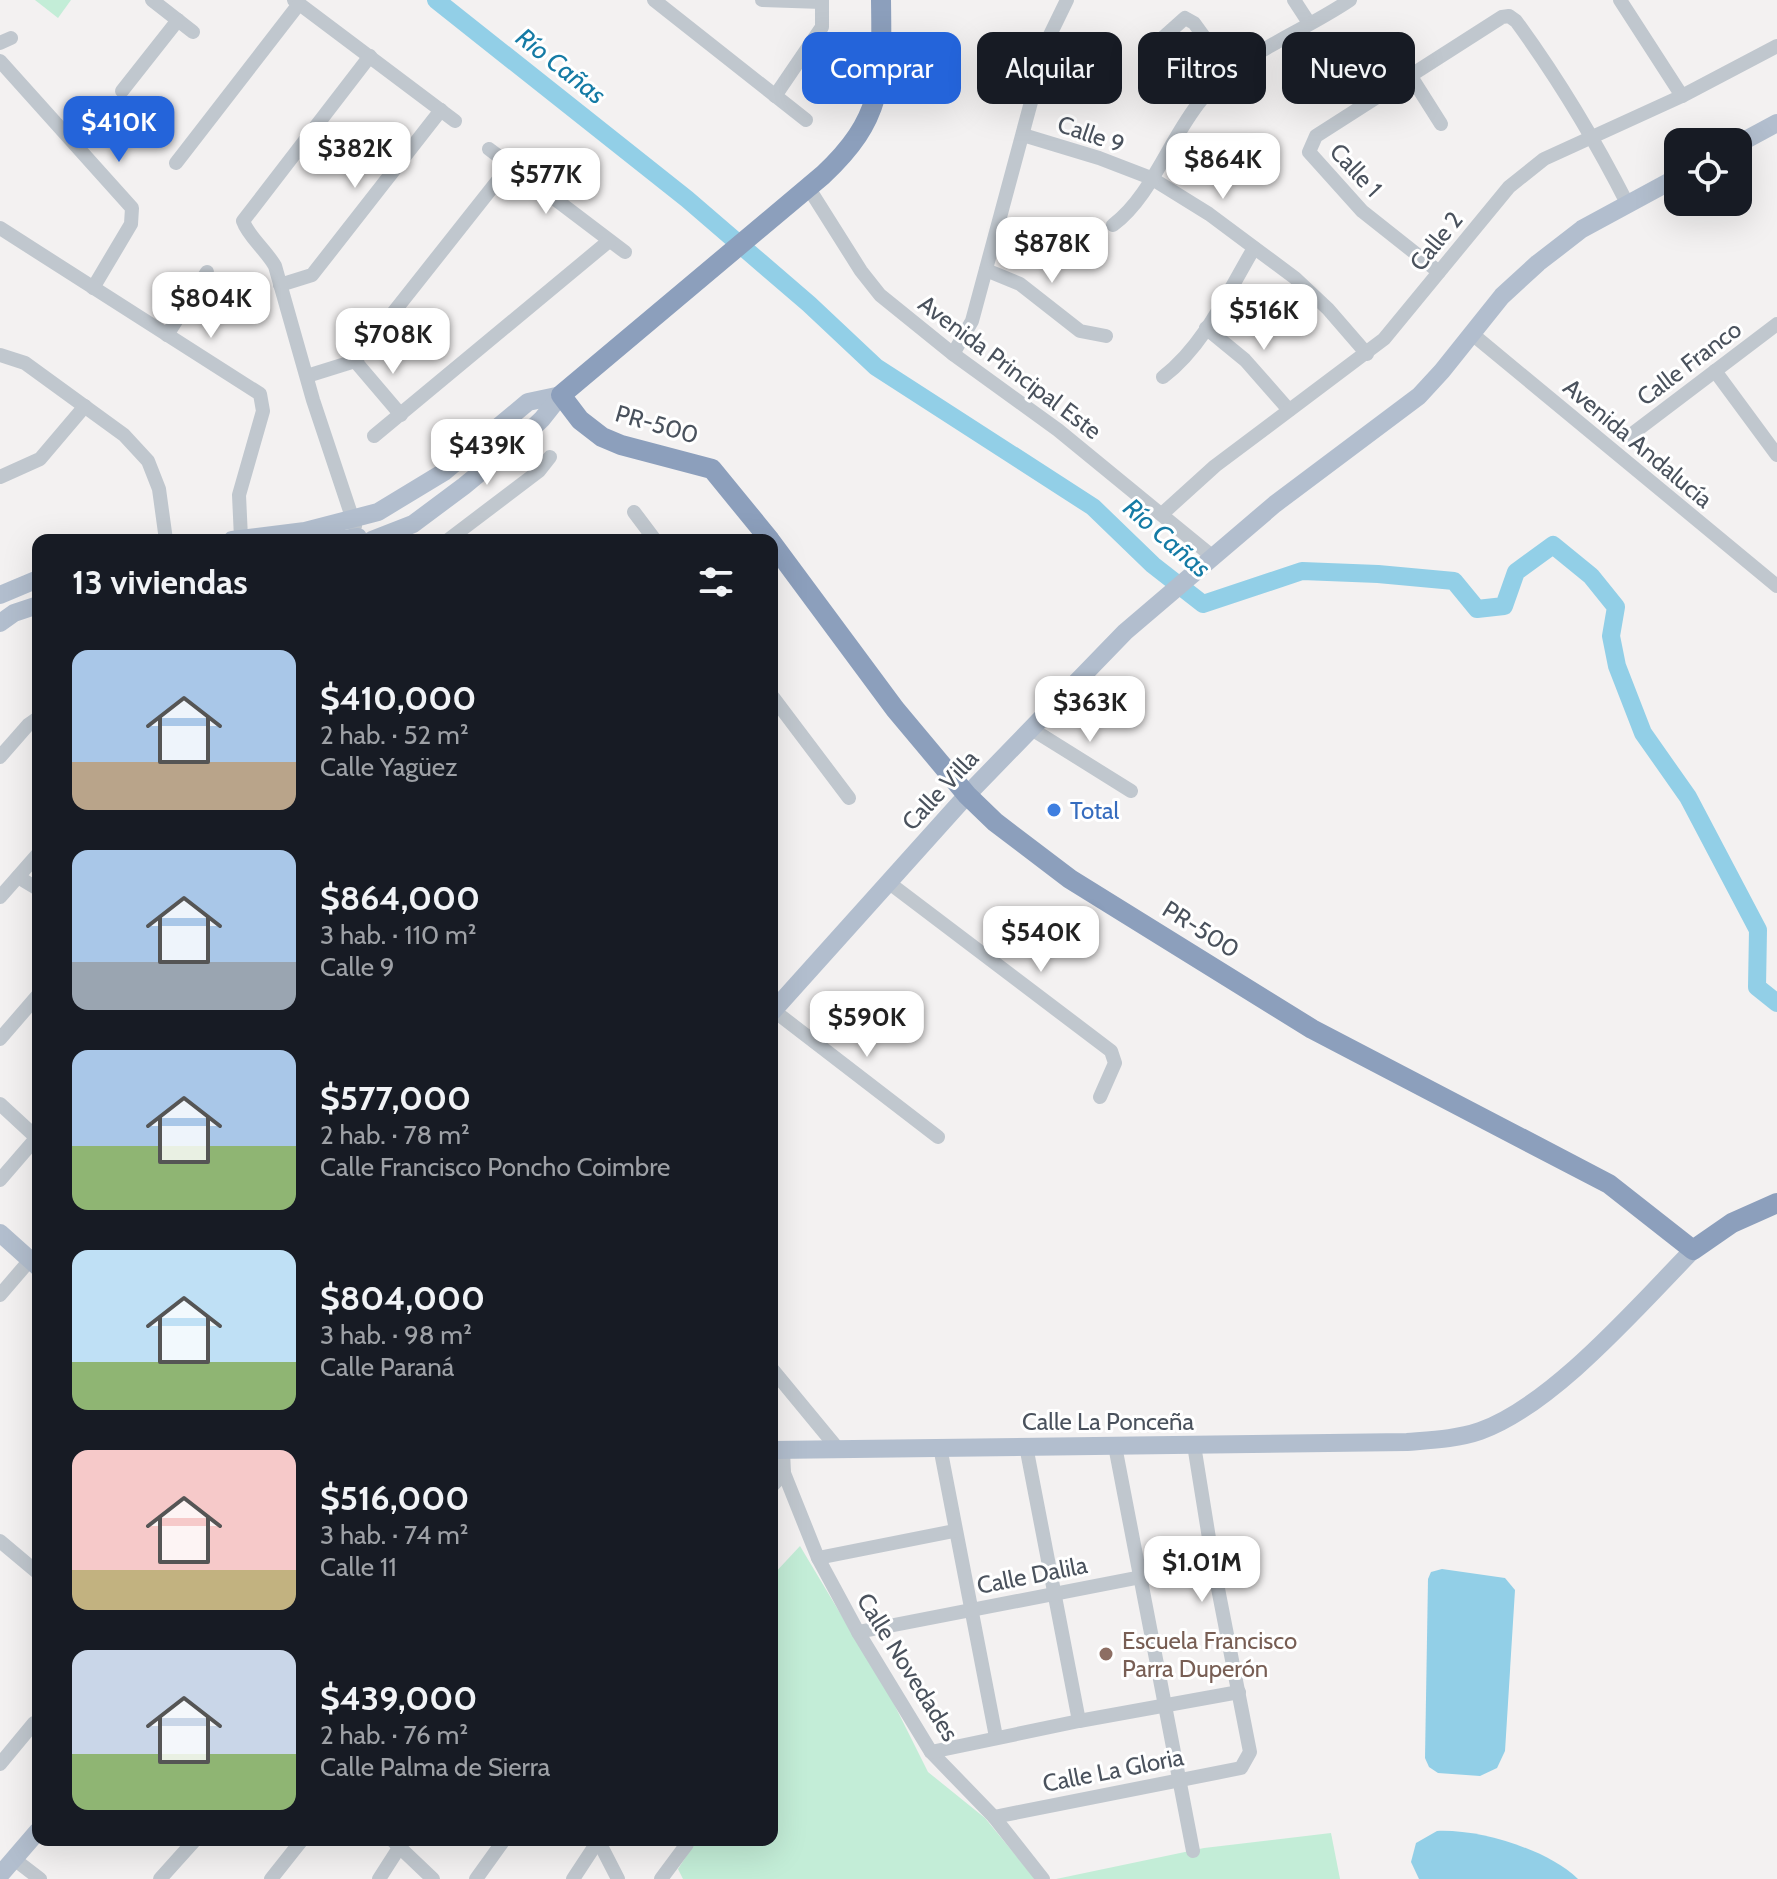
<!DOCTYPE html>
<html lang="es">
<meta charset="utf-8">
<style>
body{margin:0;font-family:Cabin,sans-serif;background:#20242c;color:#f1f3f6;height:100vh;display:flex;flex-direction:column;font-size:30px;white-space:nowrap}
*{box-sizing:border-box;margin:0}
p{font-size:26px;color:#9ea1a6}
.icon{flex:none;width:44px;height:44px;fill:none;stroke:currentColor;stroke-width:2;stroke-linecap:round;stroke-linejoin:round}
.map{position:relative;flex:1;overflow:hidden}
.side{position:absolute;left:32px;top:534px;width:746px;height:1312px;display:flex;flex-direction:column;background:#171b24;border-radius:16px;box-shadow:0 8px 32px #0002}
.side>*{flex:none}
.guide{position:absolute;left:802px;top:32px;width:760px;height:72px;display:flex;gap:16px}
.controls{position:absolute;left:1664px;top:128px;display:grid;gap:16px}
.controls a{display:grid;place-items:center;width:88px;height:88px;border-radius:16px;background:#171b24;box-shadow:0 8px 32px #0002;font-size:40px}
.price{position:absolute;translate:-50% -68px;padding:0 18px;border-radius:16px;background:#fff;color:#222;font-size:26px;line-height:52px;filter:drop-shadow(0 2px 4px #0008)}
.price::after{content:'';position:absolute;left:50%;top:48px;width:24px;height:18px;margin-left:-12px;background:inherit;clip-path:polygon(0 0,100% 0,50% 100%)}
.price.on{background:#2464da;color:#fff}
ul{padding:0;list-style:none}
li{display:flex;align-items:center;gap:24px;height:200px;padding:0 40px}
li span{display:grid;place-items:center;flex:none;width:224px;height:160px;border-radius:16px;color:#555}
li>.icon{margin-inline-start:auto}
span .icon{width:96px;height:96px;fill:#fffc;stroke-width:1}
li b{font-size:34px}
h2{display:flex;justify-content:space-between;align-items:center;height:96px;padding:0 40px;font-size:34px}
.chip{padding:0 28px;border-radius:16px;background:#171b24;box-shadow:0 8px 32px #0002;font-size:28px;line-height:72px}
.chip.on{background:#2464da;color:#fff}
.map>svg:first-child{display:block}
</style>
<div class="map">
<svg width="1777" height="1879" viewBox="0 0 1777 1879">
<rect width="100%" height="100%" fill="#f3f1f1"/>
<g fill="#c3edd7">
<polygon points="35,0 71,0 58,18"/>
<polygon points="800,1546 892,1700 928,1772 985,1818 1035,1879 683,1879 678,1869 697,1840 772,1840 772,1576"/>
<polygon points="1331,1833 1340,1879 1056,1879 1204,1848"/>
</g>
<g fill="#92cfe7">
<polygon points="1442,1569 1505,1578 1515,1590 1505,1751 1497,1768 1480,1776 1438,1773 1429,1767 1425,1758 1428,1579 1431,1572"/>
<path d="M1437,1831C1479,1829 1547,1849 1578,1879H1419L1411,1862L1416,1843Z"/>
</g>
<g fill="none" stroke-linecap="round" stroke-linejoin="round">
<polyline stroke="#92cfe7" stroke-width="18" points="436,0 687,199 809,304 876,367 1093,507 1153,565 1203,604 1302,571 1378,574 1454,581 1477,609 1504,606 1516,572 1553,545 1591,576 1616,607 1611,636 1617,666 1643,733 1688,797 1758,930 1757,987 1777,1003"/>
<g stroke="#c0c7ce" stroke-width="14">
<polyline points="152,0 193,32"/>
<polyline points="294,0 455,121"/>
<polyline points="654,0 806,120"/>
<polyline points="762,0 822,2"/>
<polyline points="1294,0 1309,23"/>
<polyline points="1620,0 1682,96"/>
<polyline points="0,43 11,38"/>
<polyline points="0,61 132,208 131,224 93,288"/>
<polyline points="1410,75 1441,124"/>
<polyline points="122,91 178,20"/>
<polyline points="775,96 822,27 822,0"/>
<polyline points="1203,97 1157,67 1151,54 1157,43 1185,18 1194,23 1229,71"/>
<polyline points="1023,135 1099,158 1151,178 1209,214 1295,278 1328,309 1367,354"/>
<polyline points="489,149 625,252"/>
<polyline points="176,163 299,4"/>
<polyline points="808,187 861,271 880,295 953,354 1058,430 1213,557"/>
<path d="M1113,225C1152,196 1170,137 1202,99C1242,52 1300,34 1350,0"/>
<polyline points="0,228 260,394 263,411 239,495 241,538"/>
<polyline points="986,270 1020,284 1080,331 1106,336"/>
<path d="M1439,272L1362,211L1309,152L1316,136L1502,17L1509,16L1516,21C1559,80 1595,140 1628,205"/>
<polyline points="280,285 312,275 441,110"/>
<polyline points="1206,328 1245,360 1289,410"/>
<polyline points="1471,333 1777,586"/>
<polyline points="167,335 207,272"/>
<polyline points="953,354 972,321 1048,39 1067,0"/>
<polyline points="0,355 25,363 124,435 148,461 159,489 166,540"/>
<polyline points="355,361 401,415"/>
<polyline points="1715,371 1777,455"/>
<polyline points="307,376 355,361 510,165"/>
<path d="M1163,377C1204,346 1228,292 1254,248"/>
<polyline points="374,436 609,241"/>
<polyline points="1628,437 1777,324"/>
<polyline points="0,477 40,459 85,406"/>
<polyline points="634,512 655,540"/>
<polyline points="1162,514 1215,466 1384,339 1509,187 1544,159 1682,96 1777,46"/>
<path d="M355,526L313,400L275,266C266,250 248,236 243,221L370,56"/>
<polyline points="448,540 539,471 550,457"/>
<polyline points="772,696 849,798"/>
<polyline points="1030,728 1131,791"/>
<polyline points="0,757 28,725 38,718"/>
<polyline points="18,877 38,889"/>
<polyline points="888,882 1111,1051 1115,1063 1100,1097"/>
<polyline points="0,897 38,854"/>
<polyline points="773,1010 938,1137"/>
<polyline points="0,1039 38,995"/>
<polyline points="0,1104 38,1139"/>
<polyline points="0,1180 38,1136"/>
<polyline points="0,1295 30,1260"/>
<polyline points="772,1369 838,1449"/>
<polyline points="1026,1446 1079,1721"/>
<polyline points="1115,1446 1193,1851"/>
<polyline points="940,1447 996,1737"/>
<polyline points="783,1451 784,1473 818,1558 858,1632 931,1752 994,1817 1043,1879"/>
<polyline points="772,1486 784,1473"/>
<polyline points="0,1541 38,1573"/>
<polyline points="818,1558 954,1531"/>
<polyline points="858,1632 1213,1563"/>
<polyline points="931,1752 1079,1721 1239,1692"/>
<polyline points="0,1764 34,1723"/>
<polyline points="994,1817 1241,1768 1250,1752 1213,1563 1194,1445"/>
<polyline points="392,1840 433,1879"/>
<polyline points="598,1840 618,1879"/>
<polyline points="14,1859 40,1879"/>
<polyline points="160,1879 195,1840"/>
<polyline points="271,1879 302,1840"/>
<polyline points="379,1879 404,1840"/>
<polyline points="476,1879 504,1840"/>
<polyline points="573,1879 598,1841"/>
<polyline points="661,1879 687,1844 683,1840"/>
</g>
<g stroke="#b2bece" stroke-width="18">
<polyline points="1738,144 1777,123"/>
<polyline points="232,540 305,531 378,512 444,472 528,402 561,395"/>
<polyline points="336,540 358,537"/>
<polyline points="372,540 413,524 464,486 520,440 542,419 561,395"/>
<polyline points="0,595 38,579"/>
<polyline points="0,623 14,613 38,605"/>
<polyline points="772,1012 967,795 1125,632 1275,504 1419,396 1442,371 1502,296 1538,263 1582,229 1678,177"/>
<polyline points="0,1233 38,1267"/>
<path d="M772,1450L1407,1442C1431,1440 1457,1439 1480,1431C1553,1405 1638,1306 1693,1250"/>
<polyline points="0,1875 38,1831"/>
</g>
<g stroke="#8c9fbc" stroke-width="20">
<path d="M770,540L712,469L621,445L602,437L580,420L561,395L823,175C885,117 882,79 881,0"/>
<polyline points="772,543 895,709 967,795 995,822 1070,879 1312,1029 1609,1184 1693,1250 1732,1223 1777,1203"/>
</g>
</g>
<circle fill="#3f7fe0" stroke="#fff" stroke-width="3" cx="1054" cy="810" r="8"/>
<circle fill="#8d6e63" stroke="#fff" stroke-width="3" cx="1106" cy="1654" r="8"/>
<g text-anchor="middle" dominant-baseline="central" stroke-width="6" stroke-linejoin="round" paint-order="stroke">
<g font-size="24" fill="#4a525d" stroke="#fff">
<text transform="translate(1091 134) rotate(19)">Calle 9</text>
<text transform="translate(1356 170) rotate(47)">Calle 1</text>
<text transform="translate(1436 241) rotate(-51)">Calle 2</text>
<text transform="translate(1689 363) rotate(-37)">Calle Franco</text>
<text transform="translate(1010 367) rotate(37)">Avenida Principal Este</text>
<text transform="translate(657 424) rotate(16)">PR-500</text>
<text transform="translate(1638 443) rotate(40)">Avenida Andalucía</text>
<text transform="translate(940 790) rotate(-47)">Calle Villa</text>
<text transform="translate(1201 929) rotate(32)">PR-500</text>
<text x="1108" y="1421">Calle La Ponceña</text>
<text transform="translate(1032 1575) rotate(-11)">Calle Dalila</text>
<text transform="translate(908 1667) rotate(58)">Calle Novedades</text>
<text transform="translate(1113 1770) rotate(-11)">Calle La Gloria</text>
</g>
<g font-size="24" fill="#366cbe" stroke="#fff" text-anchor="start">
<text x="1070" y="810">Total</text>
</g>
<g font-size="24" fill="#785e54" stroke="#fff" text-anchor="start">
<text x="1122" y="1640">Escuela Francisco<tspan x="1122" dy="28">Parra Duperón</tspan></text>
</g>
<g font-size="26" font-style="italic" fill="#157ba5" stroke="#fff">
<text transform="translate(561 66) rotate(38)">Río Cañas</text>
<text transform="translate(1167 538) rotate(41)">Río Cañas</text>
</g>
</g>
</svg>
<div class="controls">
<a><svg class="icon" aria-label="locate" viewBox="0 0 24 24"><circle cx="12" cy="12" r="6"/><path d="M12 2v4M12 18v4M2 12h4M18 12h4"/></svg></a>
</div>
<b class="price on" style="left:119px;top:164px">$410K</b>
<b class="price" style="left:355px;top:190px">$382K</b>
<b class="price" style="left:1223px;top:201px">$864K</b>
<b class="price" style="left:546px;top:216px">$577K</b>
<b class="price" style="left:1052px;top:285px">$878K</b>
<b class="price" style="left:211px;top:340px">$804K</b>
<b class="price" style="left:1264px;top:352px">$516K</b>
<b class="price" style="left:393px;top:376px">$708K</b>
<b class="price" style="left:487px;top:487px">$439K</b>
<b class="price" style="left:1090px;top:744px">$363K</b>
<b class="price" style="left:1041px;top:974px">$540K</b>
<b class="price" style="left:867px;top:1059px">$590K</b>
<b class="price" style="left:1202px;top:1604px">$1.01M</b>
<div class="guide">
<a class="chip on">Comprar</a>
<a class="chip">Alquilar</a>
<a class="chip">Filtros</a>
<a class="chip">Nuevo</a>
</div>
<section class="side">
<h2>13 viviendas<svg class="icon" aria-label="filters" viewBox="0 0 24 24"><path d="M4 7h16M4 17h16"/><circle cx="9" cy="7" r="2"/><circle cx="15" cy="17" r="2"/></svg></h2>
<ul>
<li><span style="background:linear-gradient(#a9c7e8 70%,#b9a48a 0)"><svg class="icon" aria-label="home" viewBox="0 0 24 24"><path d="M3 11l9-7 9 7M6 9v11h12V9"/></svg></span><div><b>$410,000</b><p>2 hab. · 52 m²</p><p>Calle Yagüez</p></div></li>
<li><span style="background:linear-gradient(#a9c7e8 70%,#9aa5b1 0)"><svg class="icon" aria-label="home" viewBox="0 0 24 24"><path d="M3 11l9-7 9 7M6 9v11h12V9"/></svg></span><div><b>$864,000</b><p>3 hab. · 110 m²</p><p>Calle 9</p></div></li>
<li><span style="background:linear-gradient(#a9c7e8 60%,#8fb573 0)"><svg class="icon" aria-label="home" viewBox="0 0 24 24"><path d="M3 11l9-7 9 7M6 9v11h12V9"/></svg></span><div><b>$577,000</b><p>2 hab. · 78 m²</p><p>Calle Francisco Poncho Coimbre</p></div></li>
<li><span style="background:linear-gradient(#bfe0f5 70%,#8fb573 0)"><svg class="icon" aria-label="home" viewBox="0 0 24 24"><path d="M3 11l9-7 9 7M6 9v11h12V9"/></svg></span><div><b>$804,000</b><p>3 hab. · 98 m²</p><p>Calle Paraná</p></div></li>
<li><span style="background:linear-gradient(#f6c9c9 75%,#c2b280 0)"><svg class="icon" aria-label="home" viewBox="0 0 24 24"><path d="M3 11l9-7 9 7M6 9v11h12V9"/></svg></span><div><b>$516,000</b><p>3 hab. · 74 m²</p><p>Calle 11</p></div></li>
<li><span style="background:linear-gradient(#c9d6e8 65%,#8fb573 0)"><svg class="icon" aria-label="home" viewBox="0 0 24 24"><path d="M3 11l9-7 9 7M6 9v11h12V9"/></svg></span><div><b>$439,000</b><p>2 hab. · 76 m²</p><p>Calle Palma de Sierra</p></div></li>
</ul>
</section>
</div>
